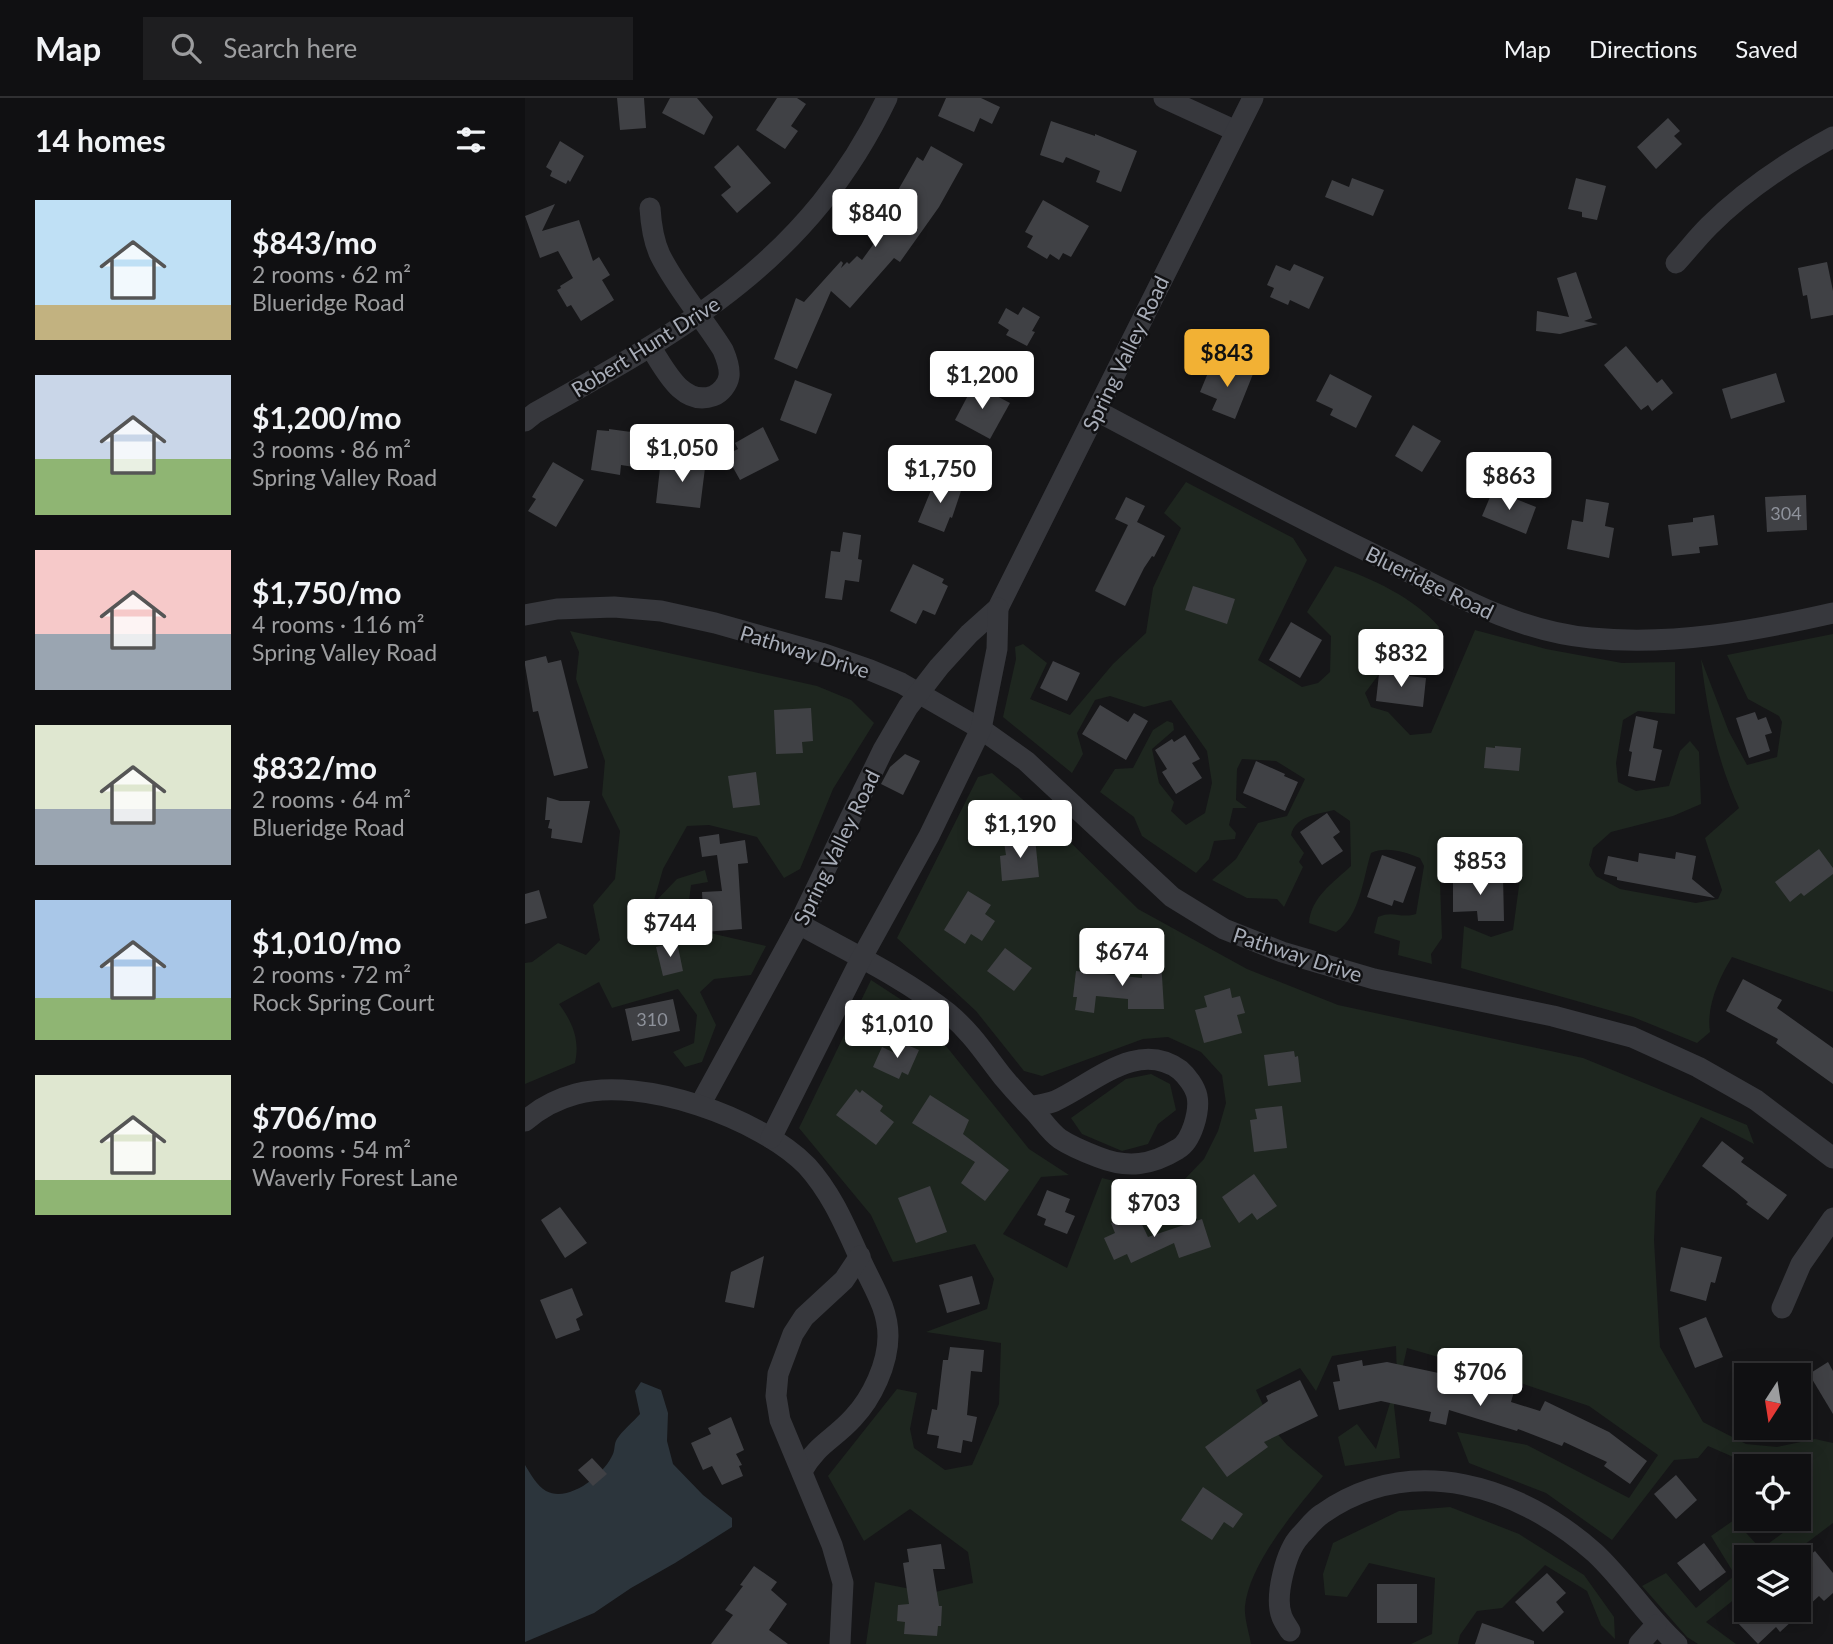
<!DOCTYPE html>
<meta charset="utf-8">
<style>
body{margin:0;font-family:Lato,sans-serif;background:#1e1e20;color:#f1f3f6;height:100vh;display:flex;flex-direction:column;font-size:26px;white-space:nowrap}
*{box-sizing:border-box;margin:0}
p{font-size:23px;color:#9c9d9f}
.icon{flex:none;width:38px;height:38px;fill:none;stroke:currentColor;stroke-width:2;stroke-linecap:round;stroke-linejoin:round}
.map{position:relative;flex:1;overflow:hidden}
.side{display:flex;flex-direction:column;background:#101012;width:525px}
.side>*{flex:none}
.needle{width:46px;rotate:192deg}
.buttons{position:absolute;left:1209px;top:1265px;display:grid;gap:14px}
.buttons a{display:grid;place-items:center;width:77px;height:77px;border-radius:0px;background:#101012;box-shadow:0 4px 18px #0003,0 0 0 2px #303032;font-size:35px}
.price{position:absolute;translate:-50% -60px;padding:0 16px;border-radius:7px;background:#fff;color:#222;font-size:23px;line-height:46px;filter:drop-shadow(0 2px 4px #0008)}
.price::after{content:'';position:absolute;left:50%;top:42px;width:21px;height:16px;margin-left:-10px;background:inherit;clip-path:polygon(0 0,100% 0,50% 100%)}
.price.current{background:#f2b134;color:#111}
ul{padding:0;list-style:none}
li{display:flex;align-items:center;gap:21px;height:175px;padding:0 35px}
li span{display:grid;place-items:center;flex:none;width:196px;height:140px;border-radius:0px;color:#555}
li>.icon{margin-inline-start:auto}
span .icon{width:84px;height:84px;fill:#fffc;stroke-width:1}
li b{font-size:30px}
h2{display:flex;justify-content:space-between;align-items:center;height:84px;padding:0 35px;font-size:30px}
header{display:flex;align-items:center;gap:42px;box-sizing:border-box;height:98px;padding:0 35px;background:#101012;border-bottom:2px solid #303032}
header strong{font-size:33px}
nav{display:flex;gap:38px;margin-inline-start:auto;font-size:24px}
.search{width:490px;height:63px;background:#1e1e20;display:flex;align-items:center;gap:18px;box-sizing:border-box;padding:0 24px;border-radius:0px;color:#9c9d9f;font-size:26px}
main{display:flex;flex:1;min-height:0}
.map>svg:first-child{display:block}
</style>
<header>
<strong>Map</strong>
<div class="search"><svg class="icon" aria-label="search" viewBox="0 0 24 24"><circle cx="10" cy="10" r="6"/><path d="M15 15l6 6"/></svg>Search here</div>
<nav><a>Map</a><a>Directions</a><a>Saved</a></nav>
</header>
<main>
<section class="side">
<h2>14 homes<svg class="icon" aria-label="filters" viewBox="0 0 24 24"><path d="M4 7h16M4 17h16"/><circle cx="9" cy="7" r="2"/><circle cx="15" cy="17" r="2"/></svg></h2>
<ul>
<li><span style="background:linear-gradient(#bfe0f5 75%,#c2b280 0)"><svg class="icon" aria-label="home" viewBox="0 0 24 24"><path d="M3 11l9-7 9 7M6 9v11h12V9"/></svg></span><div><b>$843/mo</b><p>2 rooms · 62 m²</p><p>Blueridge Road</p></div></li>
<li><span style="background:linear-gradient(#c9d6e8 60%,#8fb573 0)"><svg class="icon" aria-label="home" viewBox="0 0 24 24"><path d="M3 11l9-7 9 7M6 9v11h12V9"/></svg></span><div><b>$1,200/mo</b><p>3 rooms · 86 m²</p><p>Spring Valley Road</p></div></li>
<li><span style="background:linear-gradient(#f6c9c9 60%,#9aa5b1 0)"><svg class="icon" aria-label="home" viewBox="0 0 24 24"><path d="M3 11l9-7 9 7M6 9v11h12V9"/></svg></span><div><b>$1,750/mo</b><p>4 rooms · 116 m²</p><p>Spring Valley Road</p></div></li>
<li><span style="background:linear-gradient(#dfe7d0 60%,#9aa5b1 0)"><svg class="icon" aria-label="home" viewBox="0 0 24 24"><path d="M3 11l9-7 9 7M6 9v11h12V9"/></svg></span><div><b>$832/mo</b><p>2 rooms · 64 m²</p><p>Blueridge Road</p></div></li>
<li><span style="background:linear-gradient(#a9c7e8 70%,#8fb573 0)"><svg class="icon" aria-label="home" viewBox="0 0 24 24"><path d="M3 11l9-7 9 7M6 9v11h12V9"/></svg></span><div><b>$1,010/mo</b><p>2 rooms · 72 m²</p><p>Rock Spring Court</p></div></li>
<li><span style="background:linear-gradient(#dfe7d0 75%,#8fb573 0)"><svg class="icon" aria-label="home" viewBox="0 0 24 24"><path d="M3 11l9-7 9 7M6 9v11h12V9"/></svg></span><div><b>$706/mo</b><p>2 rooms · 54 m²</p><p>Waverly Forest Lane</p></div></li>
</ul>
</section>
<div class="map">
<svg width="1308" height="1546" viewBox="0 0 1308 1546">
<rect width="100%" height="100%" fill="#161618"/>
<g fill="#1e261f">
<path d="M661,384L768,440L782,462L733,562L777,589L793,585L805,574L806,538L782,514L810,468C845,479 891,501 914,529L903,559L893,564H863L840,595L846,609L863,614L885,637L906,635L950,532L1021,551L1097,565L1150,564V616L1113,613L1098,622L1091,665L1093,684L1111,693L1144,688L1155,653L1165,643L1174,654L1176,706L1148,718L1086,734L1068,750L1064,767L1071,778L1095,791L1171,805L1193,801L1197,792L1180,740L1214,710C1192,663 1182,612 1176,561L1204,634L1222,667L1252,659L1257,624L1254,618L1223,601L1202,557L1308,536V894L1207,859C1194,880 1181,909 1185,934L1172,945L1108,919L936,870L939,828L966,839L988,832L995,781L986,768L927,772L915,785L917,840L906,856L907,866L873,857L875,843L849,835L853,819C869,812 875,821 891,816L899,768L895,760C880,754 861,748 846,755C838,780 835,819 811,834L784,825C786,799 808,785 826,768L825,723L809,712C793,716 770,718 766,737L779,755L774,764L778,769L759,809L752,801L722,800L687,782L711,761L733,725L762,718L780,681L751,663L717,661L712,671L711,702L722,710H708L704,727L711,735L710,741L689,743L684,761L671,775L617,738L609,719L575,694L590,671L608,670L628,632L642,623L648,625L649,632L627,651L634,685L649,704L646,713L661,727L680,715L687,685L682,653L646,602L619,609L585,598L570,602L552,635L558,656L547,675L478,619L491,561L490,549L498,546L522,565L505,601L545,617L588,566L621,535L628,490L656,430L639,415Z"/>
<path d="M45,533L292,588L326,602L349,625L308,691L275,771L259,780L232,739L184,727L162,728L138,771L128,806L152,781L180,772L183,784L166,787L163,811L185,835L241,848L226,877L189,881L175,894L191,927L177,964L160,969L148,954L169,945L172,917L153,891L87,910L74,884L34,906C48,925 55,942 50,965L0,986V865L7,864L33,845L61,857L75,842L68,807L90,781L95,733L77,697L80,663L51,581L54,554Z"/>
<path d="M467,675L535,734L613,811L722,871L813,907L1058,960L1222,1027L1229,1046L1176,1019L1131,1094L1129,1142L1135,1249L1178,1324L1221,1346L1252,1349L1290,1341L1308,1345V1425L1263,1459L1222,1460L1221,1492L1181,1524L1211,1546H1173L1162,1539L1117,1488L1141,1475L1171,1510L1210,1477L1186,1438L1209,1422L1236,1451L1281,1418L1279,1391L1274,1388V1368H1229L1183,1348L1173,1360L1149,1362L1087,1442L1021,1395L944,1365L932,1334L1002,1347L1104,1400L1133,1357L1064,1308L948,1269L882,1250L869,1308L875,1360L820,1368L813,1339L832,1326L851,1351L872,1282L871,1248L807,1258L791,1293L775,1270L731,1292L750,1333L762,1347L798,1378C771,1412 725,1464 720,1508C719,1520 724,1534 726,1546H341L350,1484L406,1495L448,1485L443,1454L385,1411L339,1443L303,1378L372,1291L392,1295L385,1331L389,1350L420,1372L447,1367L474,1306L476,1245L401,1234L462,1211L469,1181L450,1146L368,1164L346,1117L274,1030L346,882L392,912L504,1051L544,1077L516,1079L478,1136L542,1170L577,1080L621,1091L659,1082L679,1061L693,1033L701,1005L697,977L676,954L643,939L618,941L517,978L499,973L451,913L372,840L453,679Z"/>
<polygon points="626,976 645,986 651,1012 633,1026 623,1046 597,1053 557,1036 546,1020 601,981"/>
<polygon points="925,1409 994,1436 1059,1477 1089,1519 1090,1541 1076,1527 1062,1493 1020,1467 977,1510 952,1513 935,1537 933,1546 886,1546 907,1536 910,1480 844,1465 822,1499 800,1497 798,1476 808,1445 874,1413"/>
</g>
<path fill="#2c353c" d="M116,1284L136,1292L143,1315L142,1343L148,1366L178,1397L207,1420V1429L150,1465L106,1490L69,1515L0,1544V1367C5,1375 12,1388 21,1393C44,1405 79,1377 88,1356C90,1352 89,1345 92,1341C97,1333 108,1324 115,1316L110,1293Z"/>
<g fill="#404145">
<polygon points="92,0 119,0 121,30 95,32"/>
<polygon points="145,0 172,0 188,19 179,37 137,15"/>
<polygon points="252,0 272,0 281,6 266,28 273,33 260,51 231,32"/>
<polygon points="421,0 456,0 475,9 467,26 455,20 449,34 413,18"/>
<polygon points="1143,20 1155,33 1149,38 1157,46 1131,71 1112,49"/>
<polygon points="526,23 570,38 570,36 612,53 596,94 571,84 575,73 541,59 538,65 515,57"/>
<polygon points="35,43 59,58 45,84 43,82 41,86 25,78 27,73 21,69"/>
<polygon points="213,47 246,85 212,115 196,97 206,89 189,69"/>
<polygon points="406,48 438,66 414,109 375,164 369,160 325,210 306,193 272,271 249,261 271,200 279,204 316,163 318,165 316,170 322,164 324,166 332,158 337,162 363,126 351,117 364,98 368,101 392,59 398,63"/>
<polygon points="827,80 859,92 848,118 800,99 807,82 824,89"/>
<polygon points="1051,80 1081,88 1072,122 1057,119 1057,114 1043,111"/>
<polygon points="518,102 564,128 546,159 538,155 534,162 525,156 522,161 502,149 508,138 500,134"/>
<polygon points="30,106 17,133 54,122 68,163 74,159 85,177 77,182 89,202 56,223 46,207 42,209 32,192 36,190 35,188 48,180 33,153 15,160 0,118"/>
<polygon points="1302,164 1308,193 1308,217 1286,221 1282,197 1278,198 1273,170"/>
<polygon points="769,166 799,179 784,211 765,202 763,207 745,199 749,190 742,187 751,167 765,173"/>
<polygon points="1051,174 1067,220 1059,223 1073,226 1035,236 1011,233 1012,213 1044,219 1032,180"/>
<polygon points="498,209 515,219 507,233 510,234 502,248 481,237 484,232 473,225 481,210 493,217"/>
<polygon points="1101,248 1132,285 1137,281 1148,295 1127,313 1123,307 1116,312 1079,267"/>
<polygon points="703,266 728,276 710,321 687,312 692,301 675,294 685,270 699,276"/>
<polygon points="1251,275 1260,304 1206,321 1197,291"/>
<polygon points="805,276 847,298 831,330 805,317 808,311 791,303"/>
<polygon points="270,282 307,296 291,336 255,322"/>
<polygon points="449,286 485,305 465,341 430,322"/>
<polygon points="888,327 916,343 897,374 870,358"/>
<polygon points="107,329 128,332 122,371 96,367 95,377 66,372 72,332 84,333 84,331 106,334"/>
<polygon points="238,329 254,362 215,382 201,357 213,351 210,345"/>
<polygon points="160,359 181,362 175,410 131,405 135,370 158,373"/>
<polygon points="28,364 59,382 31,429 3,413 11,401 7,399"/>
<polygon points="411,380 437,390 427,420 425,419 419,434 393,424"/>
<polygon points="968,392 1011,409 1001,436 957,418"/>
<polygon points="1281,397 1282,432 1242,434 1240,399"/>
<polygon points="601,399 620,408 612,424 640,438 629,459 627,458 619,470 600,508 570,493 603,427 590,421"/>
<polygon points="1061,401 1084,405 1080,428 1089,430 1084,460 1042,451 1047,422 1058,424"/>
<polygon points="1189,417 1193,447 1174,449 1175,455 1147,458 1143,427 1168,424 1168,420"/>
<polygon points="318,434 336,437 333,461 337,462 334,484 320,482 317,502 300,500 306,453 315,454"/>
<polygon points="388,466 419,481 417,485 423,488 410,517 398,512 391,526 365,513"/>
<polygon points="668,488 710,501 702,526 660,512"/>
<polygon points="766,524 797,542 775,580 744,562"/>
<polygon points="21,558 23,565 36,562 63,670 29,678 13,613 8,614 0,567 0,563"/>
<polygon points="528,563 555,575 542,603 515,590"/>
<polygon points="868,570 885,572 884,578 901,580 898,609 851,603 854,576 867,577"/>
<polygon points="575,607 603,624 609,615 623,623 601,662 557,636"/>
<polygon points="286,610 288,643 277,644 278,655 251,656 249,612"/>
<polygon points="1230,614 1233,622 1241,619 1247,635 1240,637 1245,653 1224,660 1211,620"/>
<polygon points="1111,618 1133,623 1128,650 1137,652 1130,683 1103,678 1107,654 1104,653"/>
<polygon points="660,637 675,661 667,665 677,680 651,696 637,674 642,671 630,652 647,641 649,644"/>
<polygon points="970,648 996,650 994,673 959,670 961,649 970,650"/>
<polygon points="380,656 395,663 378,697 356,686 365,669"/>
<polygon points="731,663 760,676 759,678 773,684 760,713 718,695"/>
<polygon points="231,674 235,707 208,710 203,678"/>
<polygon points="22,699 35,703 65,703 57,745 26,740 27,731 23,730 25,722 20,722"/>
<polygon points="802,715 815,734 808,739 818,753 797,767 775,734"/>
<polygon points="194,736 195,746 220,742 223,765 213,766 217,831 179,834 177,794 197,793 192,757 177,759 174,739"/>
<polygon points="510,740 514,779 477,783 475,758 481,757 479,744"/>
<polygon points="1294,751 1308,770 1308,776 1279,798 1276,795 1265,804 1250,784"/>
<polygon points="1151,754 1171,758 1167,781 1190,800 1092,782 1092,779 1079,776 1083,758 1113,764 1114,755 1150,761"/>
<polygon points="857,757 891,769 878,805 869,802 867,808 842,799"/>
<polygon points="978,778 979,823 953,823 952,813 928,814 928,779"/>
<polygon points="14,792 22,820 0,826 0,796"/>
<polygon points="443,793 466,807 460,816 470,823 457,843 446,836 440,846 419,832"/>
<polygon points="152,844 158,873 138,878 131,849"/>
<polygon points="480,850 507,870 489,893 462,873"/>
<polygon points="617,862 636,862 639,911 603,911 603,901 571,898 569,915 550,912 552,899 548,899 551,873 617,880"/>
<polygon points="1218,881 1257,902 1252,910 1308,950 1308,986 1251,945 1253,941 1201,913"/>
<polygon points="705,890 707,900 715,898 720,915 712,917 717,935 679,945 670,912 682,909 679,898"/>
<polygon points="148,901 155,933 107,943 100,911"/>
<polygon points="375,944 394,952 383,977 377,974 374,981 348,969 357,949 370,955"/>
<polygon points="769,953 770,959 773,958 776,984 743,988 739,957"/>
<polygon points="331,991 335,995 337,992 358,1008 355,1013 369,1024 351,1047 311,1017"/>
<polygon points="405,997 444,1022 438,1036 484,1072 460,1103 436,1085 450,1064 387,1025"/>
<polygon points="757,1008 762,1050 729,1054 725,1022 732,1021 730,1011"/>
<polygon points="1197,1043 1219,1060 1216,1064 1262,1097 1243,1122 1221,1106 1223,1104 1211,1094 1177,1068"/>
<polygon points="729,1076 752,1108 732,1122 727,1115 714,1125 697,1099"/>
<polygon points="405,1088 422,1134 391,1145 373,1100"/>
<polygon points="522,1092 545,1101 540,1114 550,1118 542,1136 519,1127 521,1121 512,1117"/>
<polygon points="35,1109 62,1145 40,1160 16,1122"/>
<polygon points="611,1114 623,1139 677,1121 686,1149 654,1160 649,1145 606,1165 602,1156 589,1162 579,1140 590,1135 586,1125"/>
<polygon points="1156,1149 1197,1159 1190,1185 1186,1184 1181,1203 1145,1193"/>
<polygon points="239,1158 229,1210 200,1204 206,1174"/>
<polygon points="447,1178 455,1206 422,1215 414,1187"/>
<polygon points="47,1190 58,1217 51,1221 55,1232 31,1241 15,1202"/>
<polygon points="1181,1219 1198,1259 1170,1270 1154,1230"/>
<polygon points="425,1249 459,1252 457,1274 446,1273 442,1317 452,1319 447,1344 438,1342 436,1355 412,1350 414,1338 402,1336 407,1311 412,1312 418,1262 423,1262"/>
<polygon points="837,1262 838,1268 862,1264 951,1283 953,1279 990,1290 986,1304 1015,1313 1020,1303 1084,1334 1122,1363 1105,1386 1079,1368 1082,1364 1039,1344 1037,1348 993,1331 992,1333 924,1312 921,1327 904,1323 906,1314 856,1303 814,1312 808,1284 815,1283 812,1267"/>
<polygon points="1303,1264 1308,1273 1308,1316 1284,1276"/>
<polygon points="775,1282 793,1318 739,1344 743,1349 702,1379 680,1349 743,1303 741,1298"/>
<polygon points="206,1319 219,1352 211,1356 217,1367 214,1368 218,1378 197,1387 187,1368 178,1372 166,1345 186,1336 183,1330"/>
<polygon points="67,1360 82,1376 68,1388 53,1372"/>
<polygon points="1151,1377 1172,1402 1151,1421 1129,1396"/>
<polygon points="678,1389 718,1416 708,1430 699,1424 687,1442 656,1422"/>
<polygon points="1179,1445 1201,1474 1175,1493 1152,1465"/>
<polygon points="416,1446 420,1471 408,1471 414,1508 417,1508 416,1528 413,1528 412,1538 379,1536 380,1524 372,1523 373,1507 384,1506 378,1465 384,1464 382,1451"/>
<polygon points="1290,1453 1308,1475 1308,1495 1299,1503 1294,1498 1255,1534 1251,1529 1233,1546 1212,1524 1224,1512 1274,1512 1274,1466"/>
<polygon points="229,1468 252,1484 246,1492 262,1506 244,1532 263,1546 186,1546 208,1517 200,1512 218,1488 215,1487"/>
<polygon points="1022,1475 1041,1495 1031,1504 1039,1514 1018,1534 990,1504"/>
<rect x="852" y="1486" width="40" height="39"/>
<polygon points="957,1525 1009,1543 1009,1546 950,1546"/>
</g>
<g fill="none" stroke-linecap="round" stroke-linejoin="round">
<g stroke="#37383d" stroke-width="21">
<polyline points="639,0 711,33"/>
<path d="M125,110C126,126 128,142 135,157C152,191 178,220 198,252C201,259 205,270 204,278C203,286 196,295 188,298C157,309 140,271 126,250"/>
<path d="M1151,165C1162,153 1172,140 1184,128C1219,93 1264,63 1308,39"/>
<path d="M572,313C664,362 756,411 850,457C920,491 987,533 1066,540C1147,548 1229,533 1308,515"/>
<path d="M0,323L10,315C160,231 284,163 362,0"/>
<polyline points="0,517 32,511 89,509 136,513 190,525 296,555 345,572 376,585 456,631 501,663 647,799 699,831 757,854 849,881 1028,918 1107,939 1173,969 1231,1002 1308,1060"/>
<path d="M274,826C324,854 378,879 423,915C447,935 460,956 478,979C488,991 499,1003 510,1014C518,1023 526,1035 535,1041C547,1049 560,1054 573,1059C603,1071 627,1067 653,1051C667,1043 675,1013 672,998C670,989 662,978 655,972C613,941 569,985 530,1003C523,1006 513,1007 505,1009"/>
<polyline points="175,1007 274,826 358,652 383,609 414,569 444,536 473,510 728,0"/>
<path d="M0,1023C15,1010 32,1001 51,996C117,978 235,1020 282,1068C309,1098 322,1133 339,1169C350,1192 363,1212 363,1238C363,1266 347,1300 328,1320C308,1342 293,1345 277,1373"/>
<polyline points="246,1040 336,861 404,738 456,631 472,551 473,510"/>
<polyline points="1257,1210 1276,1166 1308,1120"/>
<path d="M765,1533C762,1528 759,1524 757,1519C749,1499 761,1453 775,1438C782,1431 789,1421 797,1416C887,1353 995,1388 1070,1455C1100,1483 1121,1518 1152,1546"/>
<polyline points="315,1546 318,1485 307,1447 255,1322 251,1298 253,1276 268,1236 279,1219 319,1182 335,1158"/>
<polyline points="1114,1546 1131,1527"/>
</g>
</g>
<g text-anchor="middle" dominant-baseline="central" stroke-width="5" stroke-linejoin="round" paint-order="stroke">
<g font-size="18" fill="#8e929b">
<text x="1261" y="415">304</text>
<text x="127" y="921">310</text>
</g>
<g font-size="21" fill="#a8adb8" stroke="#111113">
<text transform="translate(120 248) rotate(-32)">Robert Hunt Drive</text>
<text transform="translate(600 255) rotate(-64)">Spring Valley Road</text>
<text transform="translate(905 484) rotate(26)">Blueridge Road</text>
<text transform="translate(280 553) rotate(17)">Pathway Drive</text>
<text transform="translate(311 749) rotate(-64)">Spring Valley Road</text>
<text transform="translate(773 856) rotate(18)">Pathway Drive</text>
</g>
</g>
</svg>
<div class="buttons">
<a><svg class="needle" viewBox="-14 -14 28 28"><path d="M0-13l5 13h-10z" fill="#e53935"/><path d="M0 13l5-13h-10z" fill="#9c9d9f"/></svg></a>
<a><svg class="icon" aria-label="locate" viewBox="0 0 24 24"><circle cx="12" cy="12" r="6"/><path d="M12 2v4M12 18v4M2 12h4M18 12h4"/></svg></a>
<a><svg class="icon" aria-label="layers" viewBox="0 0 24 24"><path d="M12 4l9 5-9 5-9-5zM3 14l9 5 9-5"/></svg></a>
</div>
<b class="price" style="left:350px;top:151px">$840</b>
<b class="price current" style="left:702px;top:291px">$843</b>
<b class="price" style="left:457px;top:313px">$1,200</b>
<b class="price" style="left:157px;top:386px">$1,050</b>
<b class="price" style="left:415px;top:407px">$1,750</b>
<b class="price" style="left:984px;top:414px">$863</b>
<b class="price" style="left:876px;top:591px">$832</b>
<b class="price" style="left:495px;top:762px">$1,190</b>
<b class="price" style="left:955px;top:799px">$853</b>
<b class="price" style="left:145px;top:861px">$744</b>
<b class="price" style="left:597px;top:890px">$674</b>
<b class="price" style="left:372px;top:962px">$1,010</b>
<b class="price" style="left:629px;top:1141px">$703</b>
<b class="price" style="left:955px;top:1310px">$706</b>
</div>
</main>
